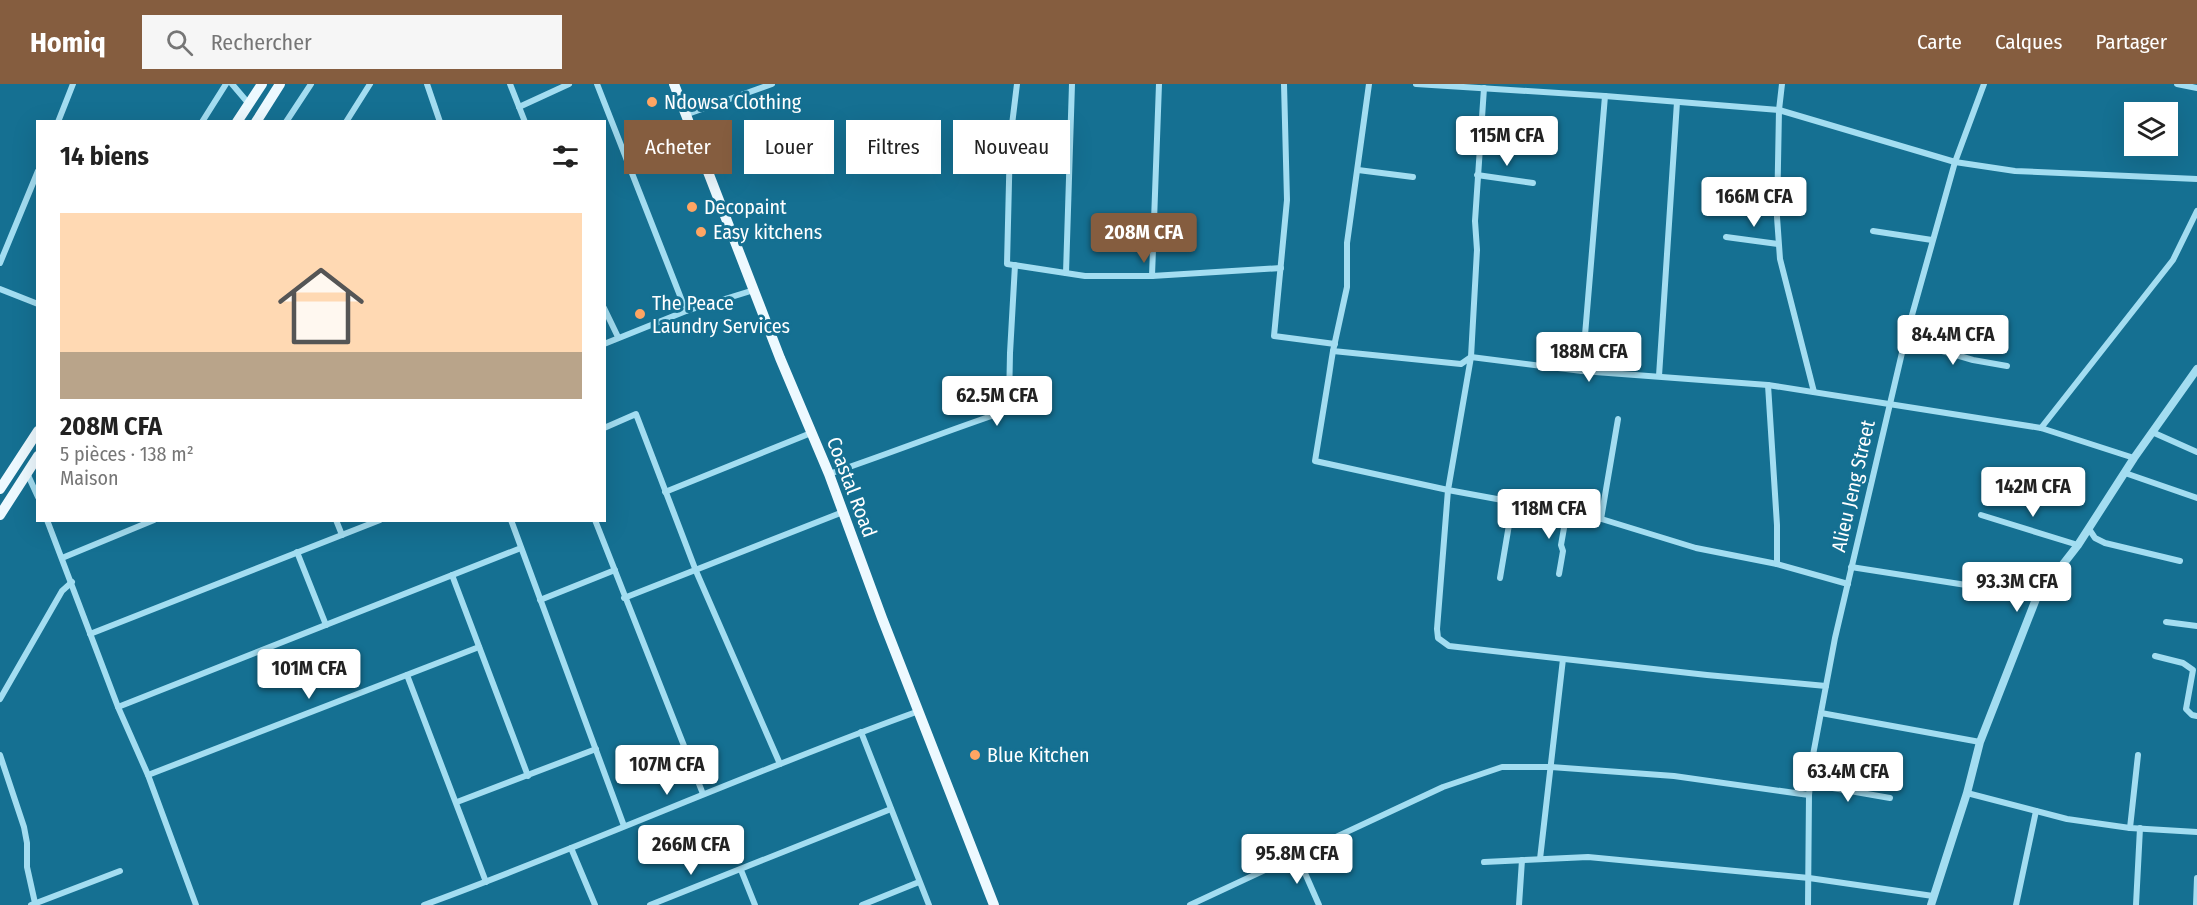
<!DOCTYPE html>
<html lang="fr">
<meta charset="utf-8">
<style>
body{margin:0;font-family:"Fira Sans Condensed",sans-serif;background:#f6f6f6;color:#222;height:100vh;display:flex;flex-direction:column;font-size:22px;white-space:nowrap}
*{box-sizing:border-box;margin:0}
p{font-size:20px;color:#767676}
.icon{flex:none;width:33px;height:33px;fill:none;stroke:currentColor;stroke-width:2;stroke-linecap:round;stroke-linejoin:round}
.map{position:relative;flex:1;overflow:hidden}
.sheet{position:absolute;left:36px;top:36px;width:570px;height:402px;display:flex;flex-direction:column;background:#fff;border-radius:0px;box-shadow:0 6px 24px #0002}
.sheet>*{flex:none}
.guide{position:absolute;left:624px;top:36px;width:570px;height:54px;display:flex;gap:12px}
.controls{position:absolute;left:2124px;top:18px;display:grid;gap:12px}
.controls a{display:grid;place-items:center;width:54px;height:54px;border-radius:0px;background:#fff;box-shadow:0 6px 24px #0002;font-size:30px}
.price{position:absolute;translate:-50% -51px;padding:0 14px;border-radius:6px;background:#fff;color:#222;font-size:20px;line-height:39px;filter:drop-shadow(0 2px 3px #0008)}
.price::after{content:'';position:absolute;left:50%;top:36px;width:18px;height:14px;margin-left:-9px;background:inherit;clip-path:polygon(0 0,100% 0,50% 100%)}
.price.selected{background:#855d3f;color:#fff}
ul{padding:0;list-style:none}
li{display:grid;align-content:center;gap:12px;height:318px;padding:0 24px}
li+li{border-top:2px solid #e0e0e0}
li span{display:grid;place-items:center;height:186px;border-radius:0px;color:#555}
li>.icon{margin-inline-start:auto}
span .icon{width:108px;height:108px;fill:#fffc;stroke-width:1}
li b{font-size:26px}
h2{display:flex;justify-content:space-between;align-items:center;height:72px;padding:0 24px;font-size:26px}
.chip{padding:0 21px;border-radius:0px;background:#fff;box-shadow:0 6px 24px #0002;font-size:21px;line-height:54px}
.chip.selected{background:#855d3f;color:#fff}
header{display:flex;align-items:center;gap:36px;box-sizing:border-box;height:84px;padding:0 30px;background:#855d3f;color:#fff}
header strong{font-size:28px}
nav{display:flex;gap:33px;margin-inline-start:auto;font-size:21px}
.search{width:420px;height:54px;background:#f6f6f6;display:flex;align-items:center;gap:15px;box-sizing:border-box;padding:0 21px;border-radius:0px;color:#767676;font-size:22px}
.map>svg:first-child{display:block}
</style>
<header>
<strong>Homiq</strong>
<div class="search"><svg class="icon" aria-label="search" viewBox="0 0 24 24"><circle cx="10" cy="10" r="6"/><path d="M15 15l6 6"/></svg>Rechercher</div>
<nav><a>Carte</a><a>Calques</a><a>Partager</a></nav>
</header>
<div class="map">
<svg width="2197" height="821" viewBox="0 0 2197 821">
<rect width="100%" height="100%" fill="#157092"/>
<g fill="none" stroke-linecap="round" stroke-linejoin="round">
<g stroke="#a3ddf1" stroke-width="6">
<polyline points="232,0 249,20"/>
<polyline points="427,0 440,38"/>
<polyline points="510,0 525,38"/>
<polyline points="597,0 686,227"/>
<polyline points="1017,0 1010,57 1007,180 1085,192 1152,192 1281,184"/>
<polyline points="1284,0 1287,116 1274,252 1335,260"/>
<polyline points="1369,0 1347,159 1347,203 1333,267 1461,280 1471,273 1582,287 1768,301 2041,344 2134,374"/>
<polyline points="1416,0 1605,12 1779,26 1955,78 2015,87 2197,95"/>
<polyline points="1782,0 1779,26 1777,133 1780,175 1814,308"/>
<polyline points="2177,0 2197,4"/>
<polyline points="1484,4 1475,137 1477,166 1471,273 1448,406 1595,433 1696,464 1777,480 1848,500"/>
<polyline points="519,23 569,0"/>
<polyline points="685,31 772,0"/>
<polyline points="58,38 73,0"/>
<polyline points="202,38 226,0"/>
<polyline points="286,38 311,0"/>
<polyline points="346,38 370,0"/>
<polyline points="1358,86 1413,93"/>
<polyline points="1477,91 1533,99"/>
<polyline points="1873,147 1932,156"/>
<polyline points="1726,153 1778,160"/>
<polyline points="0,179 38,87"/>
<polyline points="1066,189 1072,0"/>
<polyline points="1152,192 1159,0"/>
<polyline points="0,205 38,220"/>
<polyline points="604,224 618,253"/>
<polyline points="1905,256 1973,276 2007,282"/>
<polyline points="604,260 686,227 754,206"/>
<polyline points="1333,267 1315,377 1448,406 1437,545 1438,554 1449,562 1707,591 1826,602"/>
<polyline points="1582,287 1605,12"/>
<polyline points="1659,292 1677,18"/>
<polyline points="1768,301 1777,441 1777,480"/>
<polyline points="604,344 636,330 696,487 780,680"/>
<polyline points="2041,344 2173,176 2197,127"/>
<polyline points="2152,348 2197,368"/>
<polyline points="27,389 38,413"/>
<polyline points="2125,389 2197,414"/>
<path d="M829,390C888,370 944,348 1003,328L1009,318L1010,269L1015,181"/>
<polyline points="665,408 811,349"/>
<polyline points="1981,431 2078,461"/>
<polyline points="1601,435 1618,335"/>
<polyline points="47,436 118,623 148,691 196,821"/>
<polyline points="336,436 342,451"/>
<polyline points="511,436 624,742"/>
<polyline points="595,436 703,710"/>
<polyline points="2089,445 2095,454 2105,459 2180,477"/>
<polyline points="297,468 326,541"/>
<polyline points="62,474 154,436"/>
<polyline points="1851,483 2011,508 2036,515"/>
<polyline points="1559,490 1563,467 1561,461 1567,427"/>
<polyline points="452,491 528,692"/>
<polyline points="1500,494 1513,417"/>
<polyline points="624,514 843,428"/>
<polyline points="540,516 615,486"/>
<polyline points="2166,538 2197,542"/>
<polyline points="90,550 380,436"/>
<polyline points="2155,572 2183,579 2193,586 2186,625 2192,631 2197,632"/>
<polyline points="407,591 486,798"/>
<polyline points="0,615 62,507 72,498"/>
<polyline points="118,623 521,464"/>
<polyline points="1821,629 1980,658"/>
<polyline points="861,648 929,821"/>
<polyline points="0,671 24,743 27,759 27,783 35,819"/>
<polyline points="148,691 479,563"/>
<polyline points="1810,700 1890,714"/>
<polyline points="1967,709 2067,735 2130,744 2197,748"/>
<polyline points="457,718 596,665"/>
<polyline points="2130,744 2138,671"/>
<polyline points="571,764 595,821"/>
<polyline points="1297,771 1319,821"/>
<polyline points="1540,775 1563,575"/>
<polyline points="1484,778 1588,773 1809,794 1933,812"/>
<polyline points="741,786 755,821"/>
<polyline points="31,821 120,787"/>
<path d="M424,821C590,760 752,687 919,627"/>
<polyline points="650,821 891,725"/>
<polyline points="862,821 919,798"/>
<polyline points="1190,821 1443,703 1502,683 1551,683 1674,692 1809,711"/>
<polyline points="1519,821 1522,776"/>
<polyline points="1808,821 1809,711 1813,671 1835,554 1905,256 1955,78 1984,0"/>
<polyline points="2016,821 2036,727"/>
<polyline points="2136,821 2140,744"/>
<polyline points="2196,821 2197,794"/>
</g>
<polyline stroke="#a3ddf1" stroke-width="8" points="1931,821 1967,709 1980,658 2036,515 2078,461 2134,374 2197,285"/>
<g stroke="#edf9ff" stroke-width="10">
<polyline points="674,0 780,274 829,390 882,534 994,821"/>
<polyline points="237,38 262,0"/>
<polyline points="256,38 280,0"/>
<polyline points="0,405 38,347"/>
<polyline points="0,431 38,372"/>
</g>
</g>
<g fill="#ffa563" stroke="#157092" stroke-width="2">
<circle cx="652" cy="18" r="6"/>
<circle cx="692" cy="123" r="6"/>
<circle cx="701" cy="148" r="6"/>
<circle cx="640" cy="230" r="6"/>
<circle cx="975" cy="671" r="6"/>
</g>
<g text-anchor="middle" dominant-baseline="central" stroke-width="6" stroke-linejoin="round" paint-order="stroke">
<g font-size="20" fill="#fff" stroke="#157092" text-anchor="start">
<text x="664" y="18">Ndowsa Clothing</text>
<text x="704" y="123">Decopaint</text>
<text x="713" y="148">Easy kitchens</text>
<text x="652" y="219">The Peace<tspan x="652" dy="23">Laundry Services</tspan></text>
<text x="987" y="671">Blue Kitchen</text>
</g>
<g font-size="20" fill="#fff" stroke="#157092">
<text transform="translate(1853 402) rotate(-77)">Alieu Jeng Street</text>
<text transform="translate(852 403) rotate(69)">Coastal Road</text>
</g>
</g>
</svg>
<div class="controls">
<a><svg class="icon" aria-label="layers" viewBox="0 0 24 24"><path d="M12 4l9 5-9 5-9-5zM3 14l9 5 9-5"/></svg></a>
</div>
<b class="price" style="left:1507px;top:83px">115M CFA</b>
<b class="price" style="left:1754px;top:144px">166M CFA</b>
<b class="price selected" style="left:1144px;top:180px">208M CFA</b>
<b class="price" style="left:1953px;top:282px">84.4M CFA</b>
<b class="price" style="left:1589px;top:299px">188M CFA</b>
<b class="price" style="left:997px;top:343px">62.5M CFA</b>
<b class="price" style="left:2033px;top:434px">142M CFA</b>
<b class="price" style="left:1549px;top:456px">118M CFA</b>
<b class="price" style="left:2017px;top:529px">93.3M CFA</b>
<b class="price" style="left:309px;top:616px">101M CFA</b>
<b class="price" style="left:667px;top:712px">107M CFA</b>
<b class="price" style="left:1848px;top:719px">63.4M CFA</b>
<b class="price" style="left:691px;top:792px">266M CFA</b>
<b class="price" style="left:1297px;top:801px">95.8M CFA</b>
<div class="guide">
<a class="chip selected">Acheter</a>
<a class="chip">Louer</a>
<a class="chip">Filtres</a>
<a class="chip">Nouveau</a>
</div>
<section class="sheet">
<h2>14 biens<svg class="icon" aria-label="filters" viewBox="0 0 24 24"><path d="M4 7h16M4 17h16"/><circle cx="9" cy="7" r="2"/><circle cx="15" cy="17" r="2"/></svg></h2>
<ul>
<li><span style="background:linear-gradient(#ffd9b3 75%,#b9a48a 0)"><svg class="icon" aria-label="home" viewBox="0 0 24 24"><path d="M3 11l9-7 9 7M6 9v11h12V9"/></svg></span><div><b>208M CFA</b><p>5 pièces · 138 m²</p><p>Maison</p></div></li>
</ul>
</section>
</div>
